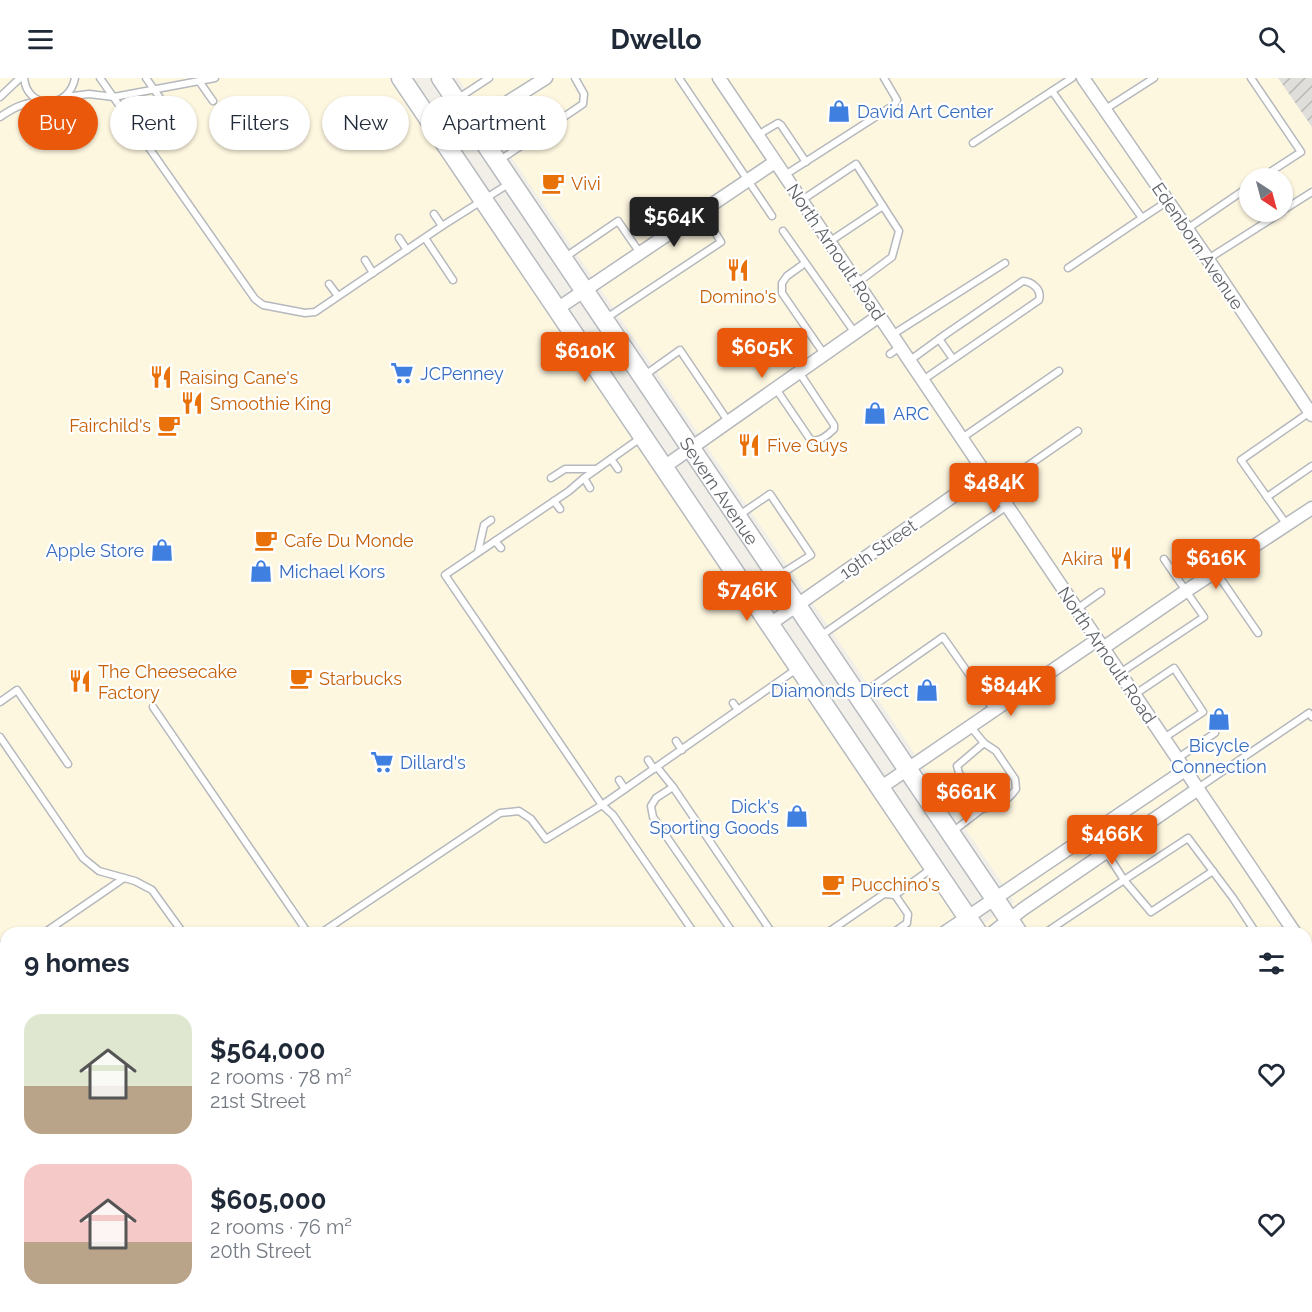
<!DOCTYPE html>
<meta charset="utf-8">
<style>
body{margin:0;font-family:Raleway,sans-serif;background:#f6f6f7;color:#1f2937;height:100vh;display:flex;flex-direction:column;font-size:22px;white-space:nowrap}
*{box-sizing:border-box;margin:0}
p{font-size:20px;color:#747a83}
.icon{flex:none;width:33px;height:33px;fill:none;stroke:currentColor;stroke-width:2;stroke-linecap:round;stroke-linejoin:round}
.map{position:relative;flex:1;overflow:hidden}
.drawer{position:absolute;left:0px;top:849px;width:1312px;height:386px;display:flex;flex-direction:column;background:#fff;border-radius:18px 18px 0 0;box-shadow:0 2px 4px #0004}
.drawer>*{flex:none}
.hud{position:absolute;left:18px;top:18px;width:600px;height:54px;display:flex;gap:12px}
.needle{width:39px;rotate:144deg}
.controls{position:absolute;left:1239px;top:90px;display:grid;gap:12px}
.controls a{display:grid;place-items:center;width:54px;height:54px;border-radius:50%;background:#fff;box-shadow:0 2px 4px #0004;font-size:30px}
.price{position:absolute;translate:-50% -51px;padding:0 14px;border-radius:6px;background:#ea580c;color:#fff;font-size:20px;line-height:39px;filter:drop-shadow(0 2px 3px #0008)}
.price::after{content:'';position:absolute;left:50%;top:36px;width:18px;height:14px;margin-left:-9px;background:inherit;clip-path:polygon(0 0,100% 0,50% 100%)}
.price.current{background:#222;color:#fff}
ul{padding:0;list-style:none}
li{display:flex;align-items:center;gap:18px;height:150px;padding:0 24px}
li span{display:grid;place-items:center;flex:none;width:168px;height:120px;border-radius:18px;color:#555}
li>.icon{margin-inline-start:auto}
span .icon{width:72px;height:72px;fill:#fffc;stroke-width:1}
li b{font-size:26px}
h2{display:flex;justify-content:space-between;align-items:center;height:72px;padding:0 24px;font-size:26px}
.chip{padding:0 21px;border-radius:27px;background:#fff;box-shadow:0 2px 4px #0004;font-size:21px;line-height:54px}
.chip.current{background:#ea580c;color:#fff}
header{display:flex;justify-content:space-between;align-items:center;height:78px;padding:0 24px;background:#fff;font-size:27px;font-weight:700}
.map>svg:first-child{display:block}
</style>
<header><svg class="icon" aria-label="menu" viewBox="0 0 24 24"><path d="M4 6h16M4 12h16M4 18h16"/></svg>Dwello<svg class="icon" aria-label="search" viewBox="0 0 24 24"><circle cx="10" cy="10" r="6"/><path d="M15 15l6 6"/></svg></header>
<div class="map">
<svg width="1312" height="1234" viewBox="0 0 1312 1234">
<defs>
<pattern id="industrial-furrows" width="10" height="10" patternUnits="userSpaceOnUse" patternTransform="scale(1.5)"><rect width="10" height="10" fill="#e0deda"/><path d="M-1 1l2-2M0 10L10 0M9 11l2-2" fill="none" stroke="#b9b8b5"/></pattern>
</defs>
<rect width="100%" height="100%" fill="#f1efe8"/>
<g fill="#fef7e0" fill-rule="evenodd">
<polygon points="0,0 401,0 967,840 944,855 6,855 6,875 0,866"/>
<path d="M458,0H1278L1312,49V1234H427L435,1228H1306V855H970L1015,824ZM1250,100H1282V134H1250Z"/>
<polygon points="0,1056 6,1065 6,1228 117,1228 121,1234 0,1234"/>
<polygon points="232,1229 374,1229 365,1234 236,1234"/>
</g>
<polygon fill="url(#industrial-furrows)" points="1278,0 1312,0 1312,49"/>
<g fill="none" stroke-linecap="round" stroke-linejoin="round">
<g stroke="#b5b8bc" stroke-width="9">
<g id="lane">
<path d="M24,0C27,32 69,32 75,0"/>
<polyline points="100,0 255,221 263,227 305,235 315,234 442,148 510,105"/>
<polyline points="146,0 178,46"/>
<polyline points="679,0 772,138"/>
<polyline points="1072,0 1052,13 1142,140 1168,123"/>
<polyline points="1251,0 1301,74 1261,100"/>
<polyline points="199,3 213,23"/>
<polyline points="0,19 20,0"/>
<polyline points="65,19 89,16 114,19 215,0"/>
<polyline points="457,21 489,0"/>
<polyline points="1104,32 1154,0"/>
<path d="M0,39C13,30 24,24 41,24"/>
<polyline points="758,57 778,45 781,47 806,84"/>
<polyline points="973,65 1052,13"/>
<polyline points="500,82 583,26 584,16 575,0"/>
<polyline points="785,97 894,27 897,22 884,0"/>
<polyline points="802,122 856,86 899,153 892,179 857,205"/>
<polyline points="1282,133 1312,114"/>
<polyline points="434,136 442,148"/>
<polyline points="1187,151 1250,108"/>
<polyline points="783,153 855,255"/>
<polyline points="399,160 407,172"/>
<polyline points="425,160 453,202"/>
<polyline points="829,164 883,128"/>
<polyline points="564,180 618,143 640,175"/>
<polyline points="1208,181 1282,134"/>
<polyline points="365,182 373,195"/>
<polyline points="805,185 787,198 782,205 782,215 824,276"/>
<polyline points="1068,190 1142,140"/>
<polyline points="329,206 338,218"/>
<polyline points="605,241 721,164 702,133"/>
<polyline points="892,257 1005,185"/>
<polyline points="939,261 953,281"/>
<polyline points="890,276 900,269"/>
<path d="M909,283L946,256L1023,203C1033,204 1042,212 1039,222L923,302"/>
<polyline points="645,297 680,272 728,343"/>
<path d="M776,311L810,361C818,366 828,357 834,351V347L799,294"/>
<polyline points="642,359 584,400 569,413 445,497 602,727 613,737 694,855"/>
<polyline points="962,360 1059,293"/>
<polyline points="611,381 618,391"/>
<polyline points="551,400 565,391 596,391"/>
<polyline points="584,400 590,410"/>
<polyline points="996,410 1078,353"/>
<polyline points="1267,419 1241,382 1310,334"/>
<polyline points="554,423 560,431"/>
<polyline points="738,438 770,416 811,477 778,498"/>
<polyline points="1287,447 1267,419 1312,388"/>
<polyline points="495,463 501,470"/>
<polyline points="478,474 484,447 491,442"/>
<polyline points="1216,494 1258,555"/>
<polyline points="1077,531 1101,514"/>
<polyline points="819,559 1007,428"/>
<polyline points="1120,595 1204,539 1164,481"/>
<polyline points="1134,617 1174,590 1203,634 1164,660"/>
<polyline points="859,618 943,559 994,632"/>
<polyline points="0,624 17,612 68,686"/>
<polyline points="733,625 738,632"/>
<polyline points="153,629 308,855"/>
<polyline points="0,659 83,780 99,793 135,803 152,812 183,855"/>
<polyline points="676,663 682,672"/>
<polyline points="1178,680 1215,655"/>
<polyline points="648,682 654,691"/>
<polyline points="657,689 673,709 772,855"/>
<polyline points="619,702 625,711"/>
<polyline points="673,709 656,720 651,728 653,739 733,855"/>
<polyline points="1198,710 1309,635 1312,639"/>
<path d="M982,731C997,728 1007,724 1016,711L1015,701L996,673L984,665"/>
<polyline points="951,755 982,731 959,695 957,688 984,665 970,648"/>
<polyline points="1106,774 1124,802 1188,760 1233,820 1256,855"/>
<polyline points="44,855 124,800"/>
<polyline points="321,855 500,735 519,733 531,741 546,761 602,727 798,590"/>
<polyline points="827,855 884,816 895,817 931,791"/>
<polyline points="893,855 907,845 908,836 895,817"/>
<polyline points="1045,855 1124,802 1151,834 1213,793"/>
<polyline points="1306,1023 1312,1031"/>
<polyline points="1306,1054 1312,1050"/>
<polyline points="0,1091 6,1100"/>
<polyline points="1306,1209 1312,1217"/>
<polyline points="577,1228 581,1234"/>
<polyline points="627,1228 630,1234"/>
<polyline points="801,1228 805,1234"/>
<polyline points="845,1228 849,1234"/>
<polyline points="893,1228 897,1234"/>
<polyline points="1078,1228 1077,1231 1079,1234"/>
<polyline points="1177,1228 1181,1234"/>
<polyline points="469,1234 477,1228"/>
<polyline points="913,1234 921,1228"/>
</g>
</g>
<g stroke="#b5b8bc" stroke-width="15">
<g id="street">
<polyline points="719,0 1295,855"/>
<polyline points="1083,0 1205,177 1312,337"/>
<polyline points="444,64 546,0"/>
<polyline points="557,231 775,84"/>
<polyline points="664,389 879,238"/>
<polyline points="770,546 985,396"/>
<polyline points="1103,570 1186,513 1312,430"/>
<polyline points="880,710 1097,562"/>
<polyline points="944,855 1185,692"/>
<polyline points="992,855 1023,831 1198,711"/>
<polyline points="1306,872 1312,880"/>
<polyline points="1306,1102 1312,1099"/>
<polyline points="941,1228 944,1234"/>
<polyline points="71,1234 79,1228"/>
<polyline points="360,1234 367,1228"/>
<polyline points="406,1234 414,1228"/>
<polyline points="1104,1234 1112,1228"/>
</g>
</g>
<g stroke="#b6babf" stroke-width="21">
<g id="secondary">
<polyline points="401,0 978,855"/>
<path id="s1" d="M441,0L1018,855"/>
<polyline points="0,873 6,881"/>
<polyline points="0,1046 6,1055"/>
<polyline points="1230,1228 1234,1234"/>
<polyline points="1271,1228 1274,1234"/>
</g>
</g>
<g stroke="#f9ab00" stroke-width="26">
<g id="highway">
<polyline points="0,935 6,943"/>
<polyline points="0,982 6,993"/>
<polyline points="143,1228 146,1234"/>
<polyline points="226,1228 231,1234"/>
</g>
</g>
<use href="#lane" stroke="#fff" stroke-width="6"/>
<use href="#street" stroke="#fff" stroke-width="12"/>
<use href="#secondary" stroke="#fff" stroke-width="18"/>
<use href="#highway" stroke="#fde293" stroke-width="22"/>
</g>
<defs>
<g id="shop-bare" transform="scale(1.8)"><path d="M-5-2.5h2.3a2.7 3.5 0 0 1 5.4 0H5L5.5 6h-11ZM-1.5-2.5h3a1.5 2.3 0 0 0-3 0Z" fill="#3f7fe0" stroke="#fff" stroke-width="2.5" paint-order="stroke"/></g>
<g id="cafe-bare" transform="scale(1.8)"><path d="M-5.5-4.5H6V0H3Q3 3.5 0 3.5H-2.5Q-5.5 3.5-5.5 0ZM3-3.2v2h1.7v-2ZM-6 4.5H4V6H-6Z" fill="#e8710a" stroke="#fff" stroke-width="2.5" paint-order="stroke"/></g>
<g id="restaurant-bare" transform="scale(1.8)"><path d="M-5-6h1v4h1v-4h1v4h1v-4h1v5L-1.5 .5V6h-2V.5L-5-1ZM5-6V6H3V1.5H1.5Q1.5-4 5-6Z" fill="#e8710a" stroke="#fff" stroke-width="2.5" paint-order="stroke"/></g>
<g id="supermarket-bare" transform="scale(1.8)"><path d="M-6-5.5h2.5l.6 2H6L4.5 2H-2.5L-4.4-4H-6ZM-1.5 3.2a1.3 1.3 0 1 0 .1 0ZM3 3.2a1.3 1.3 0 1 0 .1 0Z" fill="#3f7fe0" stroke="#fff" stroke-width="2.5" paint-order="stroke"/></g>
</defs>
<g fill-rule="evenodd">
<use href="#shop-bare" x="839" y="33"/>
<use href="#cafe-bare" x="553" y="105"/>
<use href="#restaurant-bare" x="738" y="192"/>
<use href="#supermarket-bare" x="402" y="295"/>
<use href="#restaurant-bare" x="161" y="299"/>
<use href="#restaurant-bare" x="192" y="325"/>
<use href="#shop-bare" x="875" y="335"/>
<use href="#cafe-bare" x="169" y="347"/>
<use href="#restaurant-bare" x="749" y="367"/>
<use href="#cafe-bare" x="266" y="462"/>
<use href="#shop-bare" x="162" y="472"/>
<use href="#restaurant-bare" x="1121" y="480"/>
<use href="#shop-bare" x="261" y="493"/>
<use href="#cafe-bare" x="301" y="600"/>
<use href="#restaurant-bare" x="80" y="603"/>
<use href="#shop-bare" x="927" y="612"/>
<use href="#shop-bare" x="1219" y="641"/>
<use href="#supermarket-bare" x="382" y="684"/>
<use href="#shop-bare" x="797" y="738"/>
<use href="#cafe-bare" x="833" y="806"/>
</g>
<g text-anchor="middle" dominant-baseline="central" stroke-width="4.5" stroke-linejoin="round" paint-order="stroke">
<g font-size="18" fill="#366cbe" stroke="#fff" text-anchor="start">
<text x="857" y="33">David Art Center</text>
<text x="420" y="295">JCPenney</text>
<text x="893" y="335">ARC</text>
<text x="144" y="472" text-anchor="end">Apple Store</text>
<text x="279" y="493">Michael Kors</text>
<text x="909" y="612" text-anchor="end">Diamonds Direct</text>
<text x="1219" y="667" text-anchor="middle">Bicycle<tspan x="1219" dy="21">Connection</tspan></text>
<text x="400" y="684">Dillard's</text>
<text x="779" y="728" text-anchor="end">Dick's<tspan x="779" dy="21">Sporting Goods</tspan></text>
</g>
<g font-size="18" fill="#c56008" stroke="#fff" text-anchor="start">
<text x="571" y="105">Vivi</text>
<text x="738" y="218" text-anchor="middle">Domino's</text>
<text x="179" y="299">Raising Cane's</text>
<text x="210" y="325">Smoothie King</text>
<text x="151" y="347" text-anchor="end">Fairchild's</text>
<text x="767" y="367">Five Guys</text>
<text x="284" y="462">Cafe Du Monde</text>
<text x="1103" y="480" text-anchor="end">Akira</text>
<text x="98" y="593">The Cheesecake<tspan x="98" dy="21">Factory</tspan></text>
<text x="319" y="600">Starbucks</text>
<text x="851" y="806">Pucchino's</text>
</g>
<g font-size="18" fill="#5f6368" stroke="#fff">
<text transform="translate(1198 168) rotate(56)">Edenborn Avenue</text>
<text transform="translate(836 174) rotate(56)">North Arnoult Road</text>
<text stroke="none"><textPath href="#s1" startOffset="498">Severn Avenue</textPath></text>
<text transform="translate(878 471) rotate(-35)">19th Street</text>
<text transform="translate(1107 577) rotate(56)">North Arnoult Road</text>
</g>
</g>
</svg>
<div class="controls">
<a><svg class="needle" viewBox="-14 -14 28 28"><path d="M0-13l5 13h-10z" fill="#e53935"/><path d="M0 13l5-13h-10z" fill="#747a83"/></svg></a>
</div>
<b class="price current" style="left:674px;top:170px">$564K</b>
<b class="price" style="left:762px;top:301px">$605K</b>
<b class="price" style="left:585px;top:305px">$610K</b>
<b class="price" style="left:994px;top:436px">$484K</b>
<b class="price" style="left:1216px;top:512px">$616K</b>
<b class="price" style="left:747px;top:544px">$746K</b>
<b class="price" style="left:1011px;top:639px">$844K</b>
<b class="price" style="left:966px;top:746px">$661K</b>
<b class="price" style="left:1112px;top:788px">$466K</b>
<div class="hud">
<a class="chip current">Buy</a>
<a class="chip">Rent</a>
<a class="chip">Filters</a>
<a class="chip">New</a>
<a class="chip">Apartment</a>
</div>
<section class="drawer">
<h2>9 homes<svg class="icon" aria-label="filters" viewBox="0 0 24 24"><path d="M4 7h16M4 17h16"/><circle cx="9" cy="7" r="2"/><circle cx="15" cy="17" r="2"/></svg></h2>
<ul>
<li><span style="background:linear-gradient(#dfe7d0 60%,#b9a48a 0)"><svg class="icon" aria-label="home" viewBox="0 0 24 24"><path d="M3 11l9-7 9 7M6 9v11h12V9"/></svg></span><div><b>$564,000</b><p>2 rooms · 78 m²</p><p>21st Street</p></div><svg class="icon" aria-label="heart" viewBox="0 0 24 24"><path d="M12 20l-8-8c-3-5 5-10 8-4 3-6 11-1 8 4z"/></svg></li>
<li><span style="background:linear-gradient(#f6c9c9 65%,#b9a48a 0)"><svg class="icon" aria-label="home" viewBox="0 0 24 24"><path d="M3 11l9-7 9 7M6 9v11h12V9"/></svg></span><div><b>$605,000</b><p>2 rooms · 76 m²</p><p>20th Street</p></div><svg class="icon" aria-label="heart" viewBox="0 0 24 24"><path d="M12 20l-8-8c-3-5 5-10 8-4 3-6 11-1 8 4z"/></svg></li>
</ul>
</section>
</div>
